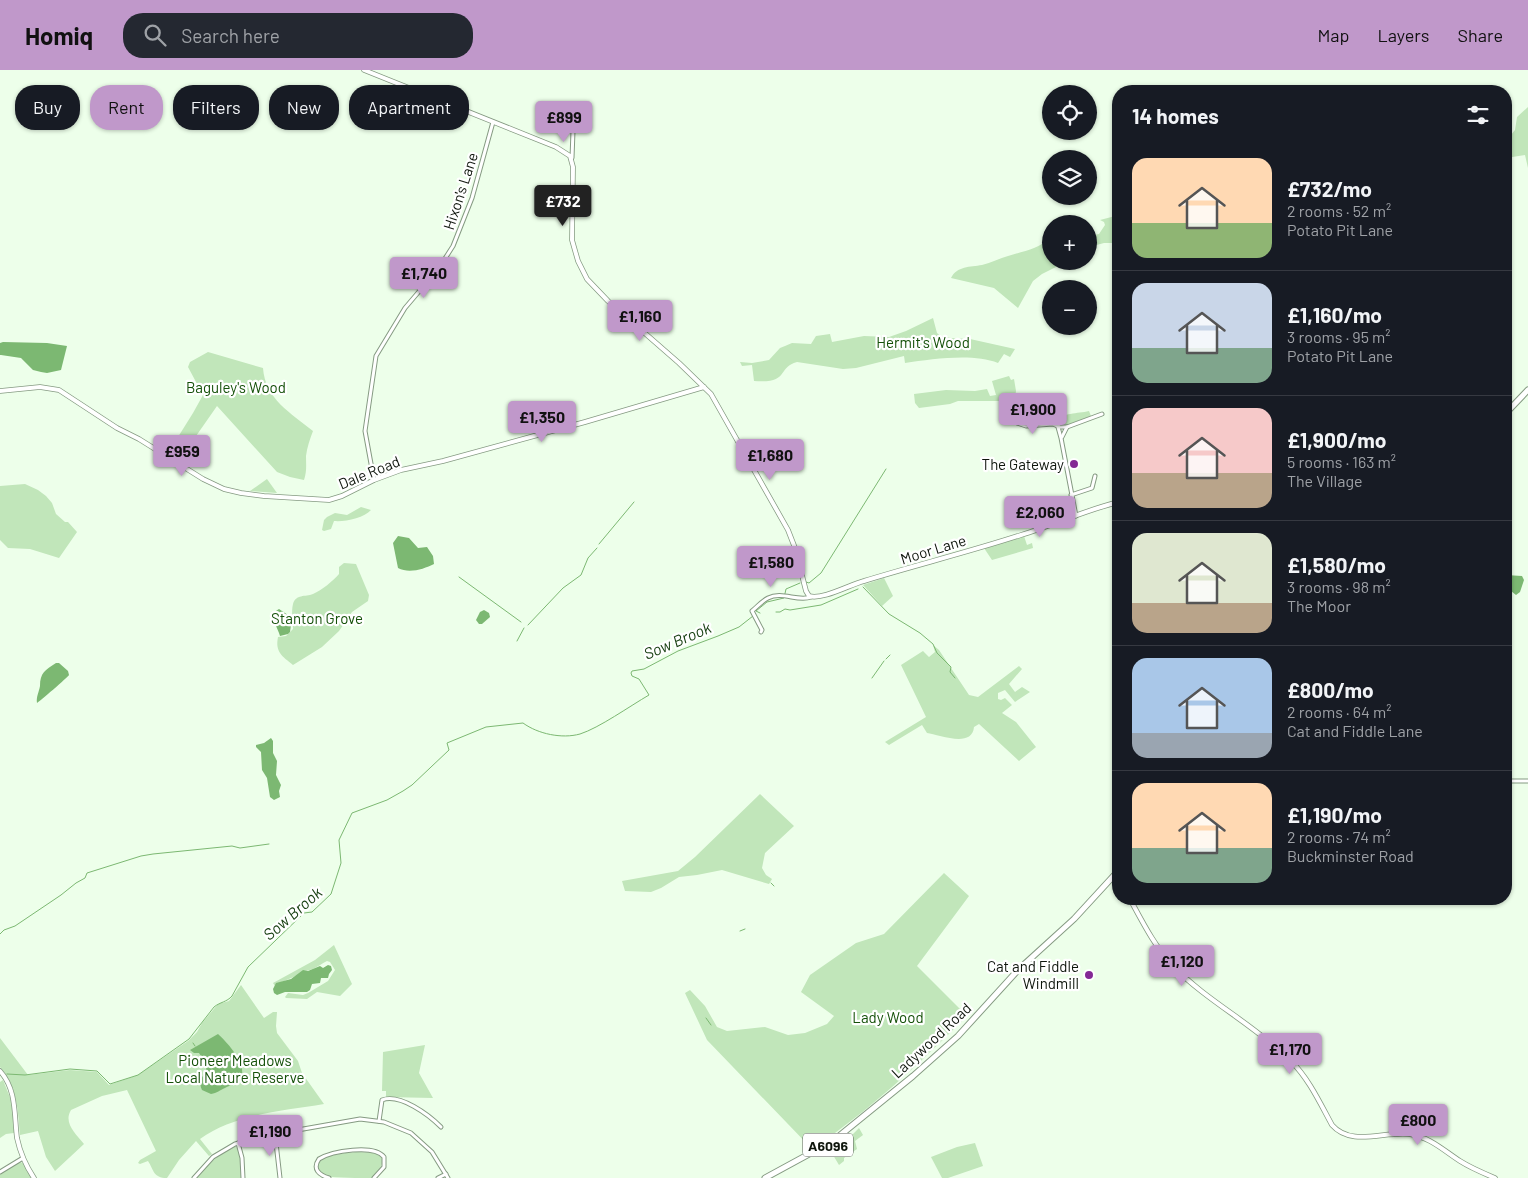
<!DOCTYPE html>
<meta charset="utf-8">
<style>
body{margin:0;font-family:Barlow,sans-serif;background:#242831;color:#f1f3f6;height:100vh;display:flex;flex-direction:column;font-size:19px;white-space:nowrap}
*{box-sizing:border-box;margin:0}
p{font-size:16px;color:#9ea1a6}
.icon{flex:none;width:28px;height:28px;fill:none;stroke:currentColor;stroke-width:2;stroke-linecap:round;stroke-linejoin:round}
.map{position:relative;flex:1;overflow:hidden}
.panel{position:absolute;left:1112px;top:15px;width:400px;height:820px;display:flex;flex-direction:column;background:#171b24;border-radius:20px;box-shadow:0 1px 4px #0004}
.panel>*{flex:none}
.banner{position:absolute;left:15px;top:15px;width:475px;height:45px;display:flex;gap:10px}
.tools{position:absolute;left:1042px;top:15px;display:grid;gap:10px}
.tools a{display:grid;place-items:center;width:55px;height:55px;border-radius:50%;background:#171b24;box-shadow:0 1px 4px #0004;font-size:25px}
.price{position:absolute;translate:-50% -42px;padding:0 11px;border-radius:5px;background:#c098ca;color:#111;font-size:16px;line-height:32px;filter:drop-shadow(0 1px 2px #0008)}
.price::after{content:'';position:absolute;left:50%;top:30px;width:15px;height:11px;margin-left:-8px;background:inherit;clip-path:polygon(0 0,100% 0,50% 100%)}
.price.selected{background:#222;color:#fff}
ul{padding:0;list-style:none}
li{display:flex;align-items:center;gap:15px;height:125px;padding:0 20px}
li+li{border-top:1px solid #363941}
li span{display:grid;place-items:center;flex:none;width:140px;height:100px;border-radius:15px;color:#555}
li>.icon{margin-inline-start:auto}
span .icon{width:60px;height:60px;fill:#fffc;stroke-width:1}
li b{font-size:21px}
h2{display:flex;justify-content:space-between;align-items:center;height:60px;padding:0 20px;font-size:21px}
.pill{padding:0 18px;border-radius:20px;background:#171b24;box-shadow:0 1px 4px #0004;font-size:18px;line-height:45px}
.pill.selected{background:#c098ca;color:#111}
header{display:flex;align-items:center;gap:30px;box-sizing:border-box;height:70px;padding:0 25px;background:#c098ca;color:#111}
header strong{font-size:24px}
nav{display:flex;gap:28px;margin-inline-start:auto;font-size:18px}
.search{width:350px;height:45px;background:#242831;display:flex;align-items:center;gap:12px;box-sizing:border-box;padding:0 18px;border-radius:20px;color:#9ea1a6;font-size:19px}
.map>svg:first-child{display:block}
</style>
<header>
<strong>Homiq</strong>
<div class="search"><svg class="icon" aria-label="search" viewBox="0 0 24 24"><circle cx="10" cy="10" r="6"/><path d="M15 15l6 6"/></svg>Search here</div>
<nav><a>Map</a><a>Layers</a><a>Share</a></nav>
</header>
<div class="map">
<svg width="1528" height="1108" viewBox="0 0 1528 1108">
<rect width="100%" height="100%" fill="#edffea"/>
<g fill="#c1e6ba">
<polygon points="1528,37 1528,98 1525,85 1506,88 1506,71 1515,60 1517,47"/>
<polygon points="1119,145 1119,173 1104,173 1089,177 1089,166 1099,164 1105,155 1104,152 1100,150"/>
<path d="M1051,167V191H1068L1042,204L1033,211L1018,238L994,218L951,208C957,196 970,197 982,195C991,193 1000,188 1008,186C1024,181 1039,179 1051,167Z"/>
<path d="M933,248L937,263L941,266L951,268L970,269L1015,279L1010,287L1004,284L998,293C973,283 933,289 905,293L904,286L856,298L843,299L797,292C777,297 790,314 754,311L752,295L742,296L740,292L752,293L769,290L780,278L785,276L792,273L811,274L816,266L830,264L832,272L864,266L889,267L906,261Z"/>
<path d="M208,282L263,298C265,329 291,343 313,361C310,369 307,377 306,386C306,395 307,401 304,410L290,407L277,402L217,336L187,379L180,391L168,383L193,343L203,325L188,297L190,292Z"/>
<polygon points="1009,306 1011,310 1014,309 1016,321 1013,340 1011,340 1010,331 958,331 950,334 919,338 915,333 914,324 946,320 975,321 987,319 990,326 996,325 992,311"/>
<path d="M1089,341L1091,346L1067,355L1055,352C1063,342 1077,344 1089,341Z"/>
<polygon points="267,409 277,423 250,421"/>
<polygon points="25,414 38,420 46,426 52,433 56,444 65,452 68,452 77,462 59,488 30,479 8,478 0,470 0,416"/>
<path d="M361,437L371,440C364,448 345,452 334,451L331,459L324,461L322,460L324,450L327,447L335,443L347,445Z"/>
<polygon points="1024,466 1027,475 1032,473 1033,478 992,490 984,478"/>
<path d="M344,493L356,494L369,525L368,531L352,542L339,561L322,577L293,595C282,586 275,582 278,567L286,566L293,559C293,551 291,542 293,534C296,524 305,527 313,524C322,520 333,511 339,504V497Z"/>
<polygon points="884,508 893,526 882,536 863,515"/>
<path d="M933,575L939,580L969,625L978,627L1019,596L1022,599L1009,614L1015,622L1022,617L1030,622L1015,632L1005,620L998,623V629L1001,630L1005,628L1012,635L1002,643L1016,652L1036,677L1019,691L979,654L974,657C972,679 938,664 927,663L922,655L889,675L885,672L926,647L901,595L923,581L929,587L935,582Z"/>
<polygon points="760,724 794,756 765,783 762,798 766,805 772,809 769,814 722,800 697,805 679,807 661,818 651,822 625,821 622,811 678,801 695,787"/>
<path d="M944,803L969,826L917,896L967,946C919,994 868,1042 812,1079L707,970L685,923L690,920L705,936L717,957L727,961L765,957L788,965L805,963L827,954L834,946L801,922L810,905L856,873L884,864Z"/>
<path d="M334,875L352,914L340,926L317,922L307,929L286,928L285,927L288,923L303,925L308,923L328,911L335,900L330,892L327,891C319,895 313,901 303,901C293,909 283,910 275,916L273,913L315,890Z"/>
<path d="M241,915L264,948L273,942H277L276,956L277,963L298,991L302,1003L324,1034C282,1041 235,1044 200,1069L212,1084L209,1086L196,1071L179,1090L167,1108C153,1108 154,1100 148,1091L140,1094L138,1093L140,1090L156,1081L127,1020L102,1026L71,1040C63,1053 76,1064 84,1074L55,1101L46,1087L38,1061L20,1065C18,1039 17,1017 0,997V968L28,1005L70,1000L97,1002L109,1015L138,1005L188,971L197,962L202,953L218,934L229,931Z"/>
<polygon points="425,975 419,1003 433,1028 386,1027 386,1021 382,1021 383,982"/>
<polygon points="3,1010 11,1030 15,1061 14,1063 6,1064 0,1068 0,1012"/>
<polygon points="859,1058 863,1065 855,1071 857,1079 844,1088 844,1091 839,1095 830,1080 850,1067"/>
<polygon points="975,1073 983,1096 948,1108 942,1108 931,1087 957,1077"/>
<path d="M234,1076L238,1078L241,1089V1108H196C207,1094 218,1085 234,1076Z"/>
<path d="M356,1082C380,1082 393,1084 373,1108C360,1108 336,1108 325,1106C322,1104 318,1101 318,1097C317,1085 346,1083 356,1082Z"/>
<polygon points="19,1092 23,1093 32,1108 0,1108 0,1104"/>
</g>
<g fill="#7cb872">
<polygon points="3,272 47,273 67,276 61,300 47,303 41,302 33,300 21,288 1,285 0,285 0,273"/>
<path d="M398,466L409,468L418,478L427,477L433,486L434,494C424,499 409,504 398,498L393,473Z"/>
<polygon points="1506,505 1522,506 1524,510 1520,522 1516,525 1511,521 1506,522"/>
<polygon points="279,539 288,545 291,555 290,562 288,564 280,566 279,563 271,544"/>
<polygon points="484,540 489,543 490,547 482,554 479,554 476,550 480,542"/>
<path d="M56,593H59L68,601L69,605C68,607 39,632 37,633C36,627 39,622 40,616C40,603 45,600 56,593Z"/>
<polygon points="271,668 273,671 273,683 277,691 276,705 281,715 279,721 280,727 274,730 270,727 267,708 262,700 261,682 256,677 256,675 264,673"/>
<polygon points="328,895 331,896 332,900 329,904 328,908 321,908 320,913 312,914 310,920 307,922 285,922 277,925 274,923 273,919 276,913 291,909 303,900 308,901 320,896 323,898"/>
<path d="M218,964C227,972 251,998 239,1011C234,1015 230,1015 225,1018C220,1020 217,1023 211,1024L202,1020C198,1012 203,1007 206,999L204,991L199,983H194L190,980Z"/>
</g>
<g fill="none" stroke-linecap="round" stroke-linejoin="round">
<g stroke="#7cb872" stroke-width="1">
<polyline points="599,474 634,432"/>
<polyline points="459,507 521,552"/>
<polyline points="806,512 809,513 821,503 886,399"/>
<polyline points="863,517 889,544 920,563 933,574 937,583 951,597 950,602 955,608"/>
<polyline points="776,542 780,542 785,539 790,540 821,535 858,519"/>
<polyline points="760,543 756,541 767,532 784,528 786,519 800,513"/>
<polyline points="528,555 563,518 581,505 588,488 597,478"/>
<polyline points="517,571 524,558"/>
<polyline points="886,589 890,585"/>
<polyline points="872,608 884,591"/>
<polyline points="771,813 774,816"/>
<polyline points="740,861 745,859"/>
<polyline points="0,864 4,860 15,856 61,825 76,813 85,808 87,803 141,786 153,784 232,776 240,778 269,774"/>
<polyline points="706,948 711,955"/>
<polyline points="193,973 195,976"/>
<path d="M7,1004L25,1005L70,999L97,1001L110,1014L138,1005L189,969L214,937C220,932 227,932 232,926L248,897L304,843L312,842L331,824L341,793L339,770L352,743L387,730L403,721L412,715L449,680L447,673L486,657L523,653C538,664 562,669 580,664C599,658 630,636 649,625L639,609L632,606L631,603L632,601L644,599L678,581L718,566L739,557L753,546"/>
<polyline points="0,1005 1,1005"/>
</g>
<g stroke="#859a82" stroke-width="5">
<g id="minor">
<polyline points="572,88 573,61 575,57"/>
<polyline points="1014,340 1017,353 1026,356 1053,354 1060,357 1067,357 1102,344"/>
<polyline points="1058,357 1061,368 1076,446"/>
<polyline points="1062,367 1067,357"/>
<polyline points="374,410 365,361 376,286 405,238 439,198 453,176 472,128 493,52"/>
<polyline points="1071,425 1092,418 1095,406"/>
<path d="M761,562L762,560L752,541C757,537 762,531 768,528C782,521 798,532 811,527"/>
<polyline points="1506,711 1528,711"/>
<path d="M379,1051L382,1030C400,1023 429,1045 441,1057"/>
<polyline points="275,1064 280,1108"/>
<polyline points="238,1073 242,1088 243,1108"/>
<polyline points="0,1102 23,1088"/>
<polyline points="194,1108 213,1087 235,1074 275,1064 360,1049 384,1052 411,1063 432,1082 448,1108"/>
<path d="M329,1108C319,1105 312,1099 319,1089C332,1081 374,1074 384,1087V1097L374,1108"/>
<polyline points="438,1108 446,1104"/>
</g>
</g>
<g stroke="#859a82" stroke-width="5.5">
<g id="tertiary">
<path d="M364,0L556,77L570,86L573,97L572,170L578,191L587,209L608,231L679,293L711,324L788,460L795,478L806,521L809,526C823,530 849,515 864,511C916,495 969,482 1021,465C1054,455 1085,440 1119,432"/>
<polyline points="0,321 40,317 59,320 117,358 139,369 203,409 224,419 241,423 264,426 329,430 342,426 374,410 401,400 443,391 585,352 704,317"/>
<path d="M1130,829C1142,851 1155,877 1173,896C1208,932 1255,955 1291,991C1309,1009 1320,1033 1332,1055C1351,1077 1384,1061 1409,1064C1430,1067 1443,1080 1460,1091C1471,1098 1483,1103 1495,1108"/>
<path d="M0,1001C17,1020 14,1045 17,1068C20,1082 26,1096 34,1108"/>
</g>
</g>
<g stroke="#859a82" stroke-width="7">
<g id="primary">
<polyline points="1506,343 1528,320"/>
<polyline points="765,1108 833,1071 913,1006 958,966 1018,900 1074,849 1119,800"/>
</g>
</g>
<use href="#minor" stroke="#fff" stroke-width="3"/>
<use href="#tertiary" stroke="#fff" stroke-width="4"/>
<use href="#primary" stroke="#fff" stroke-width="5"/>
</g>
<g fill="#842995" stroke="#fff" stroke-width="2">
<circle cx="1074" cy="394" r="5"/>
<circle cx="1089" cy="905" r="5"/>
</g>
<g text-anchor="middle" dominant-baseline="central" stroke-width="4.5" stroke-linejoin="round" paint-order="stroke">
<rect fill="#fff" stroke="#565b55" stroke-width="1" x="803" y="1063.5" width="50" height="23" rx="4"/>
<g font-size="14" font-weight="bold" fill="#0e150c">
<text x="828" y="1075">A6096</text>
</g>
<g font-size="15" fill="#0e150c" stroke="#fff">
<text transform="translate(460 121) rotate(-72)">Hixon's Lane</text>
<text transform="translate(369 402) rotate(-22)">Dale Road</text>
<text transform="translate(933 479) rotate(-17)">Moor Lane</text>
<text transform="translate(931 970) rotate(-43)">Ladywood Road</text>
</g>
<g font-size="15" fill="#145008" stroke="#fff">
<text x="923" y="272">Hermit's Wood</text>
<text x="236" y="317">Baguley's Wood</text>
<text x="317" y="548">Stanton Grove</text>
<text x="888" y="947">Lady Wood</text>
<text x="235" y="990">Pioneer Meadows<tspan x="235" dy="17">Local Nature Reserve</tspan></text>
</g>
<g font-size="15" fill="#0e150c" stroke="#fff" text-anchor="end">
<text x="1064" y="394">The Gateway</text>
<text x="1079" y="896">Cat and Fiddle<tspan x="1079" dy="17">Windmill</tspan></text>
</g>
<g font-size="16" font-style="italic" fill="#194113" stroke="#fff">
<text transform="translate(677 570) rotate(-23)">Sow Brook</text>
<text transform="translate(292 843) rotate(-41)">Sow Brook</text>
</g>
</g>
</svg>
<div class="tools">
<a><svg class="icon" aria-label="locate" viewBox="0 0 24 24"><circle cx="12" cy="12" r="6"/><path d="M12 2v4M12 18v4M2 12h4M18 12h4"/></svg></a>
<a><svg class="icon" aria-label="layers" viewBox="0 0 24 24"><path d="M12 4l9 5-9 5-9-5zM3 14l9 5 9-5"/></svg></a>
<a>+</a>
<a>−</a>
</div>
<b class="price" style="left:564px;top:73px">£899</b>
<b class="price selected" style="left:563px;top:157px">£732</b>
<b class="price" style="left:424px;top:229px">£1,740</b>
<b class="price" style="left:640px;top:272px">£1,160</b>
<b class="price" style="left:1033px;top:365px">£1,900</b>
<b class="price" style="left:542px;top:373px">£1,350</b>
<b class="price" style="left:182px;top:407px">£959</b>
<b class="price" style="left:770px;top:411px">£1,680</b>
<b class="price" style="left:1040px;top:468px">£2,060</b>
<b class="price" style="left:771px;top:518px">£1,580</b>
<b class="price" style="left:1182px;top:917px">£1,120</b>
<b class="price" style="left:1290px;top:1005px">£1,170</b>
<b class="price" style="left:1418px;top:1076px">£800</b>
<b class="price" style="left:270px;top:1087px">£1,190</b>
<div class="banner">
<a class="pill">Buy</a>
<a class="pill selected">Rent</a>
<a class="pill">Filters</a>
<a class="pill">New</a>
<a class="pill">Apartment</a>
</div>
<section class="panel">
<h2>14 homes<svg class="icon" aria-label="filters" viewBox="0 0 24 24"><path d="M4 7h16M4 17h16"/><circle cx="9" cy="7" r="2"/><circle cx="15" cy="17" r="2"/></svg></h2>
<ul>
<li><span style="background:linear-gradient(#ffd9b3 65%,#8fb573 0)"><svg class="icon" aria-label="home" viewBox="0 0 24 24"><path d="M3 11l9-7 9 7M6 9v11h12V9"/></svg></span><div><b>£732/mo</b><p>2 rooms · 52 m²</p><p>Potato Pit Lane</p></div></li>
<li><span style="background:linear-gradient(#c9d6e8 65%,#7fa58c 0)"><svg class="icon" aria-label="home" viewBox="0 0 24 24"><path d="M3 11l9-7 9 7M6 9v11h12V9"/></svg></span><div><b>£1,160/mo</b><p>3 rooms · 95 m²</p><p>Potato Pit Lane</p></div></li>
<li><span style="background:linear-gradient(#f6c9c9 65%,#b9a48a 0)"><svg class="icon" aria-label="home" viewBox="0 0 24 24"><path d="M3 11l9-7 9 7M6 9v11h12V9"/></svg></span><div><b>£1,900/mo</b><p>5 rooms · 163 m²</p><p>The Village</p></div></li>
<li><span style="background:linear-gradient(#dfe7d0 70%,#b9a48a 0)"><svg class="icon" aria-label="home" viewBox="0 0 24 24"><path d="M3 11l9-7 9 7M6 9v11h12V9"/></svg></span><div><b>£1,580/mo</b><p>3 rooms · 98 m²</p><p>The Moor</p></div></li>
<li><span style="background:linear-gradient(#a9c7e8 75%,#9aa5b1 0)"><svg class="icon" aria-label="home" viewBox="0 0 24 24"><path d="M3 11l9-7 9 7M6 9v11h12V9"/></svg></span><div><b>£800/mo</b><p>2 rooms · 64 m²</p><p>Cat and Fiddle Lane</p></div></li>
<li><span style="background:linear-gradient(#ffd9b3 65%,#7fa58c 0)"><svg class="icon" aria-label="home" viewBox="0 0 24 24"><path d="M3 11l9-7 9 7M6 9v11h12V9"/></svg></span><div><b>£1,190/mo</b><p>2 rooms · 74 m²</p><p>Buckminster Road</p></div></li>
</ul>
</section>
</div>
